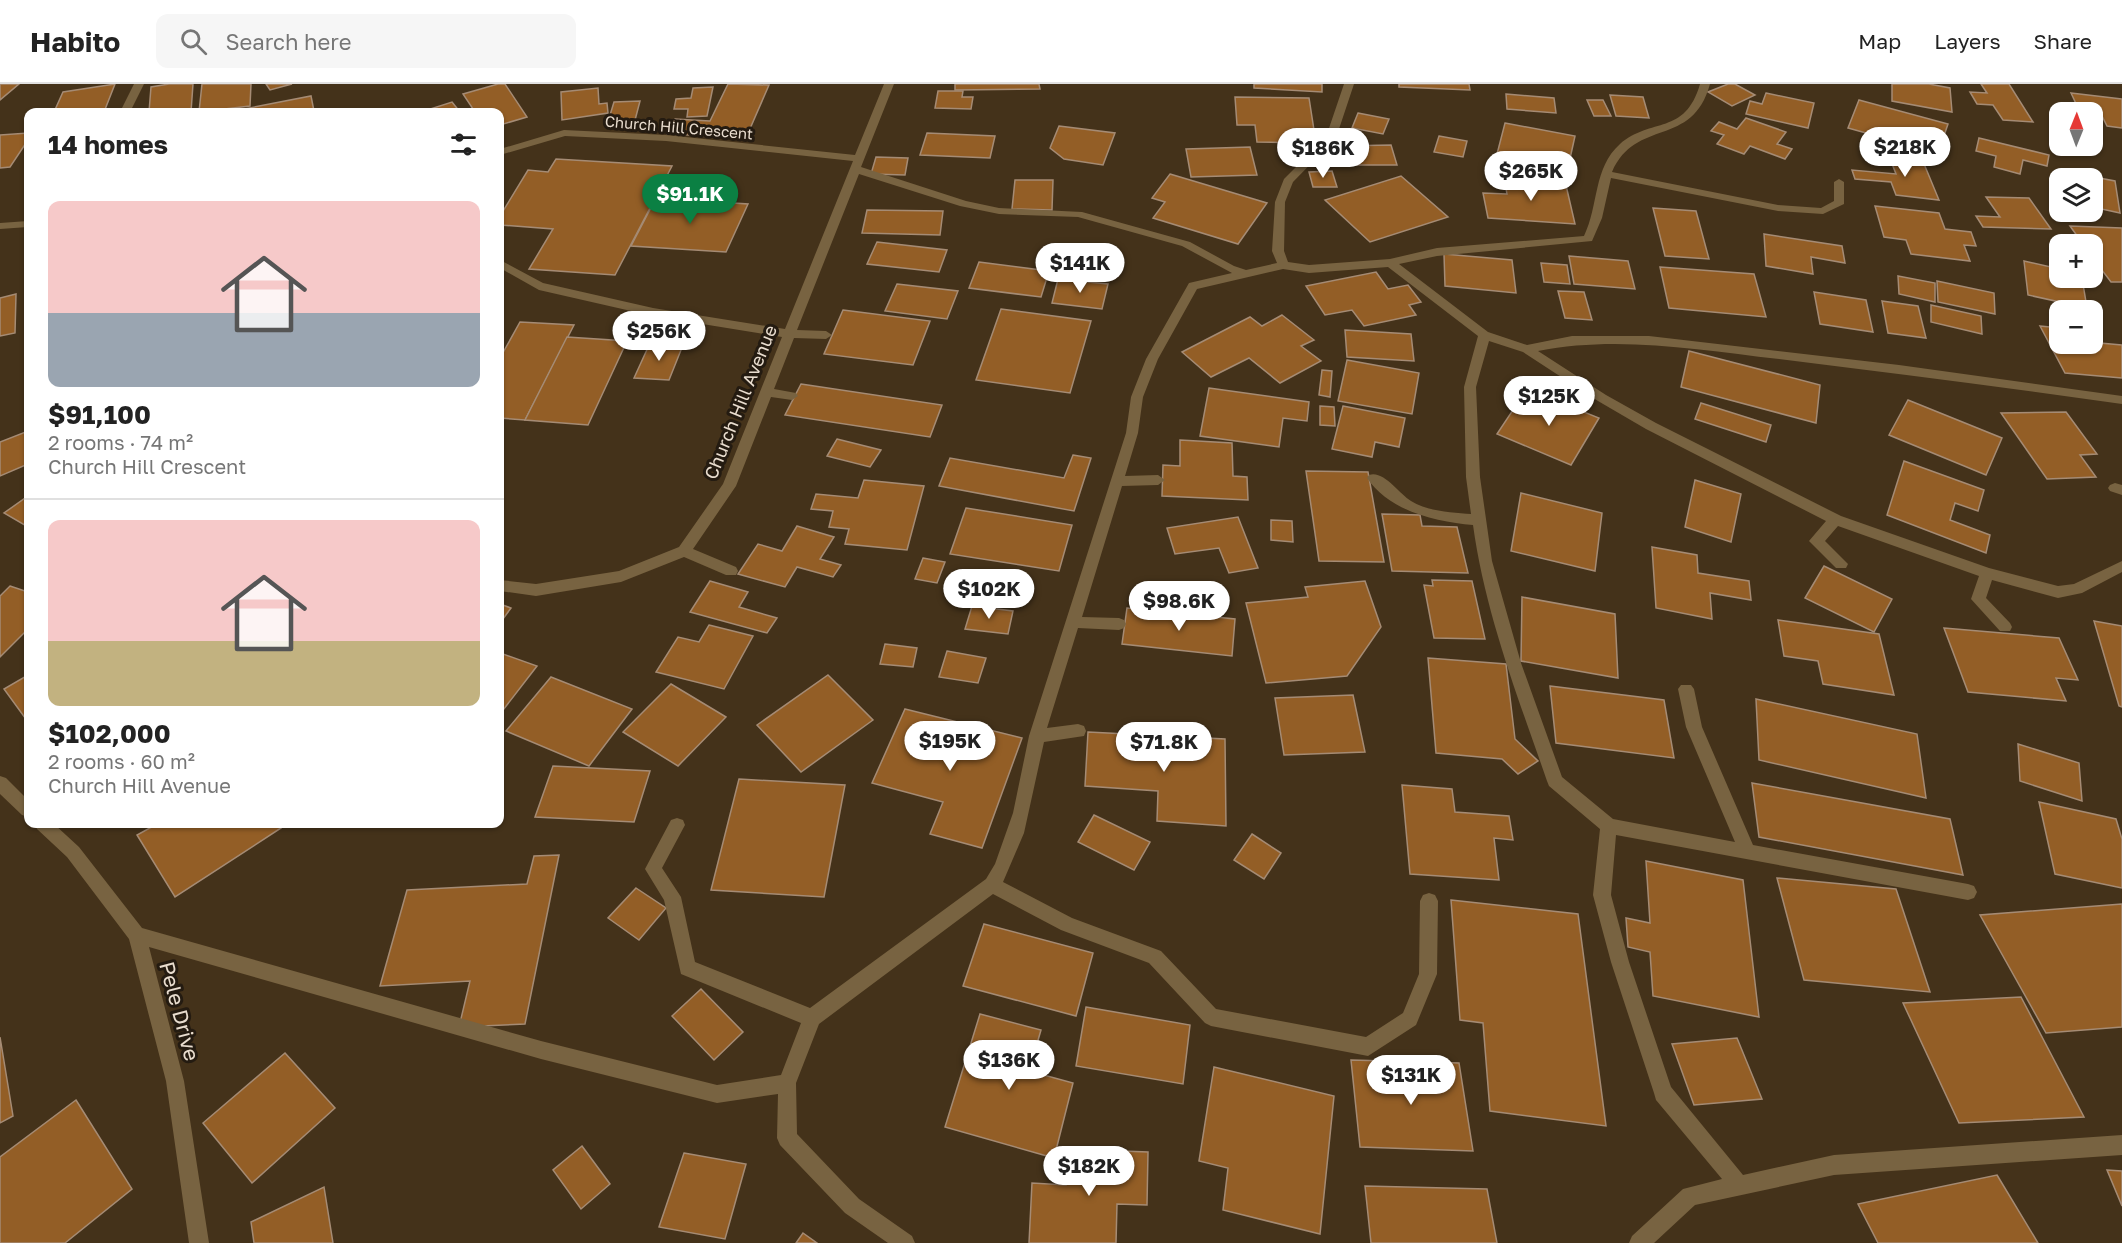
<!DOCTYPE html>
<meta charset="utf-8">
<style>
body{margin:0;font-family:"Golos Text",sans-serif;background:#f6f6f6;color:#222;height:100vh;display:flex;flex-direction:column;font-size:22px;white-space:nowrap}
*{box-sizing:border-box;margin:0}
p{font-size:20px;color:#767676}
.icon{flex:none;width:33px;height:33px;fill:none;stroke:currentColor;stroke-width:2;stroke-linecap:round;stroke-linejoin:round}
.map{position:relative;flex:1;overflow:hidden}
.panel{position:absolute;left:24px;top:24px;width:480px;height:720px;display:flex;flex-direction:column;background:#fff;border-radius:12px;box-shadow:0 2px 4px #0004}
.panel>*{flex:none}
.needle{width:39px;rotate:1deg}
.buttons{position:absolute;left:2049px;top:18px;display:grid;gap:12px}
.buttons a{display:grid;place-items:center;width:54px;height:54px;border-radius:12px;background:#fff;box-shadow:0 2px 4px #0004;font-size:30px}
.price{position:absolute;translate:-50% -51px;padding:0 14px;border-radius:21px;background:#fff;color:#222;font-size:20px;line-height:39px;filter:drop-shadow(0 2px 3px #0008)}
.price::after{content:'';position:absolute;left:50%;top:36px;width:18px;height:14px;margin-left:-9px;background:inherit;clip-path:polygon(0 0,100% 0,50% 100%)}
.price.on{background:#0b8043;color:#fff}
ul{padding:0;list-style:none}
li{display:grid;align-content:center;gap:12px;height:318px;padding:0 24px}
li+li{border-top:2px solid #e0e0e0}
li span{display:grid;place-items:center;height:186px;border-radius:12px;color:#555}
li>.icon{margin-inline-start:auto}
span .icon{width:108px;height:108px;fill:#fffc;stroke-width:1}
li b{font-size:26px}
h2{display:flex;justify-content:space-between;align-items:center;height:72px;padding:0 24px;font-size:26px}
header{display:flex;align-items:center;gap:36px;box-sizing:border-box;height:84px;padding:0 30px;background:#fff;border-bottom:2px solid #e0e0e0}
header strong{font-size:28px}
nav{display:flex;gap:33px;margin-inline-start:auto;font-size:21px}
.search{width:420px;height:54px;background:#f6f6f6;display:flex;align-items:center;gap:15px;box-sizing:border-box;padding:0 21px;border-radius:12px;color:#767676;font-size:22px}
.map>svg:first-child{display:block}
</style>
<header>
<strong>Habito</strong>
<div class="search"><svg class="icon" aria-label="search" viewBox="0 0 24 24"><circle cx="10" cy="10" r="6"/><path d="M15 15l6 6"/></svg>Search here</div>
<nav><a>Map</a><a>Layers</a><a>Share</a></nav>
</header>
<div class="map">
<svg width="2122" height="1159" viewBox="0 0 2122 1159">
<rect width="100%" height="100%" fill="#44321a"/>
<g fill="#935e26" stroke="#a58b74" stroke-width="1.5">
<polygon points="0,0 19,0 0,16"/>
<polygon points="115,0 104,28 54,28 63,8"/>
<polygon points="169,0 193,0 191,28 149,28 151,3"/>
<polygon points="202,0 251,0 250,22 199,28"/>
<polygon points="266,0 292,0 270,6"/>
<polygon points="498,0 505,0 527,33 500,41 500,28 475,28 463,10"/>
<polygon points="728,0 769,1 749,47 737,46 734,53 667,50 675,35 710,37"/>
<polygon points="955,0 1039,0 1040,5 955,6"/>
<polygon points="1254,0 1322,0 1322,8 1254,4"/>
<polygon points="1399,0 1469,0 1470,6 1399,3"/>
<polygon points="1728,0 1735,0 1755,11 1732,22 1708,8"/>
<polygon points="1892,0 1929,0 1950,4 1952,28 1892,17"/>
<polygon points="1981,0 2009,0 2033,38 2003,36 1993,21 1977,20 1970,8 1987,9"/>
<polygon points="713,3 707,32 687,33 688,25 674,25 676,15 691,14 693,4"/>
<polygon points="598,4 599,20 607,19 608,29 562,36 561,8"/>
<polygon points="938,7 963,7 962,13 973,13 971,25 935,24"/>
<polygon points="1766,9 1814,19 1808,44 1746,30 1750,17 1762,20"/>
<polygon points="2071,9 2122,15 2122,44 2107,42 2100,28 2079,26"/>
<polygon points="1506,10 1554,14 1556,29 1507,25"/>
<polygon points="1610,11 1643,13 1649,34 1616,32"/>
<polygon points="311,12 314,27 245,28 244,25"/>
<polygon points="1235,13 1309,14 1316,59 1257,58 1255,41 1237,41"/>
<polygon points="1587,16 1603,16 1611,32 1594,32"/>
<polygon points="1859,16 1948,40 1938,69 1848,44"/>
<polygon points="640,17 634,40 607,41 614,18"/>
<polygon points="452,18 460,28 421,28"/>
<polygon points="1358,29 1389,35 1383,50 1352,44"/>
<polygon points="1746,34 1786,48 1777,60 1792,65 1785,75 1750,62 1744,70 1717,60 1724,51 1711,47 1719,38 1737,45"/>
<polygon points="1505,39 1575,52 1567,88 1496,74"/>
<polygon points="1059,42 1115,49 1103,81 1064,75 1050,64"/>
<polygon points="28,49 28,56 10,83 0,84 0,51"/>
<polygon points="927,49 995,52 990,74 920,71"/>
<polygon points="1439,52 1467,57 1463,73 1434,68"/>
<polygon points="1979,54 2049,71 2047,82 2023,76 2020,90 1994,83 1996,72 1976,67"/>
<polygon points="1391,61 1397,81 1347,81 1342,62"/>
<polygon points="1250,63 1257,91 1191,93 1186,65"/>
<polygon points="1889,72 1922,75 1939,116 1896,111 1891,98 1855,95 1852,86 1896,90"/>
<polygon points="876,73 908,74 905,91 871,90"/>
<polygon points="556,75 672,82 615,191 529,185 553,145 500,141 500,132 528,86 548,88"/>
<polygon points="1332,87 1337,103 1313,103 1309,88"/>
<polygon points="2067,88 2115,97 2120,129 2092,123 2092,94 2068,94"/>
<polygon points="1170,90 1267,119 1238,160 1153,134 1165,118 1152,114"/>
<polygon points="1401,92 1448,133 1370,158 1325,116"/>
<polygon points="1504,93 1565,97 1575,140 1488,134 1483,109 1507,110"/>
<polygon points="1015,96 1053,96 1052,126 1012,125"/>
<polygon points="1986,113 2029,114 2051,145 1983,143 1976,132 2000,133"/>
<polygon points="656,114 748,120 726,168 631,162"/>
<polygon points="1875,122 1939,129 1945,145 1971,148 1976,162 1964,161 1970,177 1911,170 1906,156 1884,153"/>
<polygon points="1653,124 1696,127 1709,175 1665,172"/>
<polygon points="867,126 943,127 940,151 862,149"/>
<polygon points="2070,142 2122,144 2122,198 2111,198 2092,173 2092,160 2083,160"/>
<polygon points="1764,150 1842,162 1845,179 1811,173 1813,190 1766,182"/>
<polygon points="877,158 947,166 939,188 867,180"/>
<polygon points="1444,170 1512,176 1516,209 1445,202"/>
<polygon points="1569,172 1628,177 1635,205 1574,200"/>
<polygon points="2024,177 2060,185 2060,194 2082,194 2087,224 2028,211"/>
<polygon points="979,178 1049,187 1041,213 969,204"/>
<polygon points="1541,179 1567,181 1570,200 1544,198"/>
<polygon points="1660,183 1754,190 1766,233 1669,224"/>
<polygon points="1376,188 1388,205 1408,201 1421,218 1409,221 1416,231 1364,242 1352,226 1325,231 1306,202"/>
<polygon points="1898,192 1935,199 1935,218 1899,210"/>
<polygon points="1058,195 1108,200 1102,225 1052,219"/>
<polygon points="1937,197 1994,209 1995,230 1938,218"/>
<polygon points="897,200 958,207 947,235 885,227"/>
<polygon points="1558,207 1584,208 1592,236 1565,234"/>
<polygon points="1814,208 1866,216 1873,248 1820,240"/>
<polygon points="16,210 15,249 0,252 0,214"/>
<polygon points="1882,217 1918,222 1926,254 1888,249"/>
<polygon points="1931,221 1981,232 1982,250 1931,238"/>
<polygon points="1001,225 1091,237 1070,309 976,296"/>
<polygon points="843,226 930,237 913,281 824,270"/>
<polygon points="1282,231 1314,256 1301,262 1321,277 1280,299 1249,274 1211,293 1182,268 1250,233 1262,242"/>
<polygon points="520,238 574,241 525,336 500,334 500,274"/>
<polygon points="2040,242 2060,244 2060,260 2092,260 2092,247 2100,259 2122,261 2122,294 2065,289"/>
<polygon points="1345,246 1411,250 1414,277 1347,273"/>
<polygon points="567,253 627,257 588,341 525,336"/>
<polygon points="650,259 683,261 669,296 634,294"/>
<polygon points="1689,267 1820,301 1816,339 1681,303"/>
<polygon points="1347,276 1419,289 1412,330 1338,317"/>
<polygon points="1322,286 1332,287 1330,313 1319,311"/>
<polygon points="801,300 942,321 930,353 785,331"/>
<polygon points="1209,304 1309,318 1307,337 1283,334 1279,363 1200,352"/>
<polygon points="1527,305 1599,334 1571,381 1497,350"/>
<polygon points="1908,316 2002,354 1986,391 1889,351"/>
<polygon points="1701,319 1771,341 1766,358 1695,335"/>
<polygon points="1320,322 1334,323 1335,342 1320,341"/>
<polygon points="1343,322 1405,334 1399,363 1375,358 1372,373 1332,365"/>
<polygon points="2066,328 2097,370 2080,371 2096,393 2047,395 2001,329"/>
<polygon points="28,347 28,380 0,392 0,358"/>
<polygon points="837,355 881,366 870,383 827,372"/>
<polygon points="1180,356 1232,359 1233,392 1247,393 1248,416 1162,412 1163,381 1180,382"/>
<polygon points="1073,371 1091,374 1074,427 939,402 950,374 1064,394"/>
<polygon points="1904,377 1984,406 1978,427 1955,419 1950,436 1990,451 1986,469 1887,431"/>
<polygon points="1306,387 1368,388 1384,478 1319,477"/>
<polygon points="864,396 924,402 907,466 845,460 849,445 829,443 833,427 811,425 816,410 858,414"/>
<polygon points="1695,396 1741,410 1731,458 1685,443"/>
<polygon points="1521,409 1602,429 1595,487 1511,467"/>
<polygon points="28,412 28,443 4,429"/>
<polygon points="966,424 1072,441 1059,487 950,470"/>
<polygon points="1382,430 1420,431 1422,442 1457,443 1468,489 1392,487"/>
<polygon points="1238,433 1258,484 1229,489 1219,464 1175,470 1167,444"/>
<polygon points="1271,436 1292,437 1293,458 1271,456"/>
<polygon points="797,442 834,453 820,475 841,481 833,493 797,483 785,503 738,490 758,460 782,467"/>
<polygon points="1652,463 1697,471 1698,489 1749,497 1751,516 1710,509 1712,535 1656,524"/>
<polygon points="923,474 945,478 937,499 915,495"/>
<polygon points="1824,482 1892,515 1874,548 1805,514"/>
<polygon points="1432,496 1472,497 1485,555 1434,554 1424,501 1433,502"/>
<polygon points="710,497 748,508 739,523 777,534 767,549 690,528"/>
<polygon points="1365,497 1381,543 1347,592 1266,599 1246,519 1308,513 1305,503"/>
<polygon points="10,502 28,508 28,545 0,573 0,512"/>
<polygon points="1522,513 1615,530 1618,594 1521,577"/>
<polygon points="500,520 511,524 500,539"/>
<polygon points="972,522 1013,527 1008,550 965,545"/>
<polygon points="1127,524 1235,535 1232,572 1122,560"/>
<polygon points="1778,536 1879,550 1894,611 1823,600 1818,577 1784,572"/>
<polygon points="2094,537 2122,542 2122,623 2119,622"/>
<polygon points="709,541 753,552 724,605 656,588 678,553 699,558"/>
<polygon points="1944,544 2059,554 2078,596 2056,594 2066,617 1968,608"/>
<polygon points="885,560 917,564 913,583 880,580"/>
<polygon points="947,567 986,574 978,599 939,593"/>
<polygon points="500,569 537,582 500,630"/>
<polygon points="1428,574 1506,580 1515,655 1538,677 1518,690 1502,675 1436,669"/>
<polygon points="28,591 28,638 4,605"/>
<polygon points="828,591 873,636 801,688 757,641"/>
<polygon points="551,593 632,625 589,682 506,647"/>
<polygon points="671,600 726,633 678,682 623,648"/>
<polygon points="1550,602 1664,616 1674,674 1556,659"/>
<polygon points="1353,611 1365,668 1284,671 1275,614"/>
<polygon points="1756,615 1917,650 1926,714 1759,676"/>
<polygon points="905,625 1022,654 982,764 930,750 943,718 872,699"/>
<polygon points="1088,648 1225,655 1226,742 1157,737 1158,707 1085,702"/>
<polygon points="2018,660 2079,679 2082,717 2020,697"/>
<polygon points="553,682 650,687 634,738 535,733"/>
<polygon points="739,695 845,701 824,813 711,806"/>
<polygon points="1752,699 1950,735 1963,791 1759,753"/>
<polygon points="1402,701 1452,705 1455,728 1509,732 1513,756 1494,754 1499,796 1410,790"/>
<polygon points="2039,718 2116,735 2122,755 2122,804 2055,790"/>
<polygon points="1094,731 1150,758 1134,786 1078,758"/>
<polygon points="157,740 278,740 281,744 175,813 137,751"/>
<polygon points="1252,750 1281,769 1264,795 1234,776"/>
<polygon points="559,771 525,940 459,943 470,897 380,902 407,806 527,800 534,772"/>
<polygon points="1646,777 1743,796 1759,933 1653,912 1650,868 1628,863 1626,834 1650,839"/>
<polygon points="1777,794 1896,805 1930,908 1804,896"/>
<polygon points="636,804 666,824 639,856 608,834"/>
<polygon points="1451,816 1578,830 1606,1042 1490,1027 1483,939 1460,936"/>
<polygon points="2122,820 2122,943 2046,949 1980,831"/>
<polygon points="984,840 1093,869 1076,932 963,902"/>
<polygon points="701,905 743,948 714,976 672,932"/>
<polygon points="2021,913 2084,1033 1959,1039 1903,919"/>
<polygon points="1086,923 1190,941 1183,1000 1076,982"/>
<polygon points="980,930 1041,946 1029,987 1073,999 1054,1074 945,1043"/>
<polygon points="0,953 13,1032 0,1039"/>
<polygon points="1737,954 1762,1015 1694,1021 1672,960"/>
<polygon points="285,969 335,1024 252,1099 203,1039"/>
<polygon points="1351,976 1459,979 1473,1067 1360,1063"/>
<polygon points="1214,983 1334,1012 1320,1150 1223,1126 1228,1084 1199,1077"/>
<polygon points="76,1016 132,1105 65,1159 0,1159 0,1073"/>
<polygon points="582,1062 610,1100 581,1125 553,1086"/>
<polygon points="1068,1065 1148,1068 1147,1121 1117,1120 1116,1159 1029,1159 1032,1099 1066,1101"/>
<polygon points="684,1069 746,1080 725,1155 659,1143"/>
<polygon points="2107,1086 2122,1087 2122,1122"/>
<polygon points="1997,1091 2038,1159 1878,1159 1858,1120"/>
<polygon points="1365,1102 1487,1105 1497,1159 1371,1159"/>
<polygon points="324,1103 333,1159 254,1159 251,1138"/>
<polygon points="803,1149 817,1159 796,1159"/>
</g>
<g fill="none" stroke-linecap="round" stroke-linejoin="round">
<g fill="#786341" fill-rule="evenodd">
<polygon points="134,0 144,0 130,28 120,28"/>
<path d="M884,0H894L861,83L966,117L999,124L1082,128L1190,158L1234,182L1246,186L1277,179L1272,167L1275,118L1284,95L1326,53L1344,0H1354L1336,54L1293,98L1285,118L1284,167L1288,178L1309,181L1390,175L1437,164L1584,152C1599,121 1593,84 1620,60C1651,33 1685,52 1700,0H1710C1692,65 1636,33 1612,88L1778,121L1821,124L1834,117V98L1839,95L1844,98V120L1823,130L1778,127L1611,94L1602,134L1592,157L1437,172L1399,180L1488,248L1527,261L1572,252H1649L1899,281L2122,312V320C2008,304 1893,289 1779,275C1699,266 1618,251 1538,267L1606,311L1656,339L1841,432L1989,484L2058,502L2074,500L2122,477V488L2082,509L2058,514L1992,496L1986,514L2010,539L2012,543L2010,547H2000L1971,515L1979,492L1838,442L1825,457L1848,480L1846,484H1836L1809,457L1826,437L1646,345L1598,317L1523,268L1489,257L1476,303L1480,393L1492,477L1521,579L1562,693L1613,735L1735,758L1686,643L1678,605L1681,601H1691L1694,605L1702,643L1753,761L1968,800L1974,802L1977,808L1974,814L1968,816L1616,751L1611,811L1629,878L1671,1003L1743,1091L1834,1071L2122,1051V1071L1834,1091L1695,1121L1654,1159H1629L1632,1152L1683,1105L1722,1095L1656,1016L1654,1009L1611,878L1593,811L1600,745L1549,702L1547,697C1518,613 1485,529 1473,441C1436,438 1389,427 1367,394L1369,391C1384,386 1399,410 1411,417C1427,427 1453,429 1471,430L1466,393L1464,303L1478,252L1388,183L1309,189L1283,185L1197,205L1158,275L1143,313L1138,349L1125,392L1158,391L1165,396L1158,401L1122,402L1082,533L1119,534L1124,536L1126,540L1124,544L1119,546L1078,544L1047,644L1078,640L1084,642L1086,647L1084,652L1044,658L1024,749L1003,798L1072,834L1161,867L1216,925L1366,953L1403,929L1419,890L1420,817L1423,811L1429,809L1435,811L1438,817L1437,890L1416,941L1368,972L1211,942L1205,939L1149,879L1061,846L993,810L819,940L796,999L797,1050L859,1115L912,1152L915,1159H888L845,1129L780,1061L777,1054L778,1010L717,1019L541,975L149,863L184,997L209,1159H189L166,997L129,855L67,773L37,745L35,740H54L79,763L142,844L541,957L717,1001L781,991L801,939L681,890L664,816L645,785L671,736L677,734L683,736L685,741L662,784L681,813L695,878L810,924L986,795L995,780L1013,729L1029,652L1126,349L1131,313L1146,275L1189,199L1232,189L1182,162L1078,133L999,130L960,122L859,90L797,246L826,247L832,251L826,255L794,254L774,305L796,309L798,312L792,316L771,313L736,402L693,465L736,483L738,487L736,491H726L684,473L621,498L536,512L500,507V496L536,500L619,487L679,463L723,400L782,253L653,232L539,206L500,184V176L543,199L653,224L785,245L853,77L666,57L565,52L500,71V65L564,46L666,51L855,71Z"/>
<polygon points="28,137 28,143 0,145 0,139"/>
<polygon points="2115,399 2122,401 2122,411 2110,407 2108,404 2110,401"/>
<polygon points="0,692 6,694 28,716 28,733 22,731 0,710"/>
</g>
</g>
<g text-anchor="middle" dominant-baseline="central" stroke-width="6" stroke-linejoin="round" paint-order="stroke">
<g font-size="15" fill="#e9ddcf" stroke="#241b11">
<text transform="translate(679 43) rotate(5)">Church Hill Crescent</text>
</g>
<g font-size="18" fill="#e9ddcf" stroke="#241b11">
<text transform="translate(740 318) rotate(-68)">Church Hill Avenue</text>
</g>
<g font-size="21" fill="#e9ddcf" stroke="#241b11">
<text transform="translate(180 927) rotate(75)">Pele Drive</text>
</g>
</g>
</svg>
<div class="buttons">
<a><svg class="needle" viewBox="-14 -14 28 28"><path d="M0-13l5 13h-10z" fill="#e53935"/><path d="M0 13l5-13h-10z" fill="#767676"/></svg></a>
<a><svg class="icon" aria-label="layers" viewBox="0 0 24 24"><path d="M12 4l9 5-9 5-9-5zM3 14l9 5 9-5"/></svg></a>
<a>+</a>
<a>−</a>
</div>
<b class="price" style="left:1905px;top:94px">$218K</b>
<b class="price" style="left:1323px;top:95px">$186K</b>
<b class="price" style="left:1531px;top:118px">$265K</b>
<b class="price on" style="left:690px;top:141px">$91.1K</b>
<b class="price" style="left:1080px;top:210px">$141K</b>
<b class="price" style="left:659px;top:278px">$256K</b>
<b class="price" style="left:1549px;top:343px">$125K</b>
<b class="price" style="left:989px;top:536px">$102K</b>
<b class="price" style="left:1179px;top:548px">$98.6K</b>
<b class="price" style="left:950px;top:688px">$195K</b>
<b class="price" style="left:1164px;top:689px">$71.8K</b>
<b class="price" style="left:1009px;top:1007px">$136K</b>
<b class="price" style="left:1411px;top:1022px">$131K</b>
<b class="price" style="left:1089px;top:1113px">$182K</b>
<section class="panel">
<h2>14 homes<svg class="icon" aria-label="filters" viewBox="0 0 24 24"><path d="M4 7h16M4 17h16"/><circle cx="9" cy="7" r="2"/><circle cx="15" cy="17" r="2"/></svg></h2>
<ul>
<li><span style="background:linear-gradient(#f6c9c9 60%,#9aa5b1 0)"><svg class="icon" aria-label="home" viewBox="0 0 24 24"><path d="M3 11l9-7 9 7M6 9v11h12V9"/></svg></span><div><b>$91,100</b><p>2 rooms · 74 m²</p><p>Church Hill Crescent</p></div></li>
<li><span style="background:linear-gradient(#f6c9c9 65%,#c2b280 0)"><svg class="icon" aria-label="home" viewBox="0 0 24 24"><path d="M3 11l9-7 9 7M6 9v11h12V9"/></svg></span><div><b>$102,000</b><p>2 rooms · 60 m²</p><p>Church Hill Avenue</p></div></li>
</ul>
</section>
</div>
